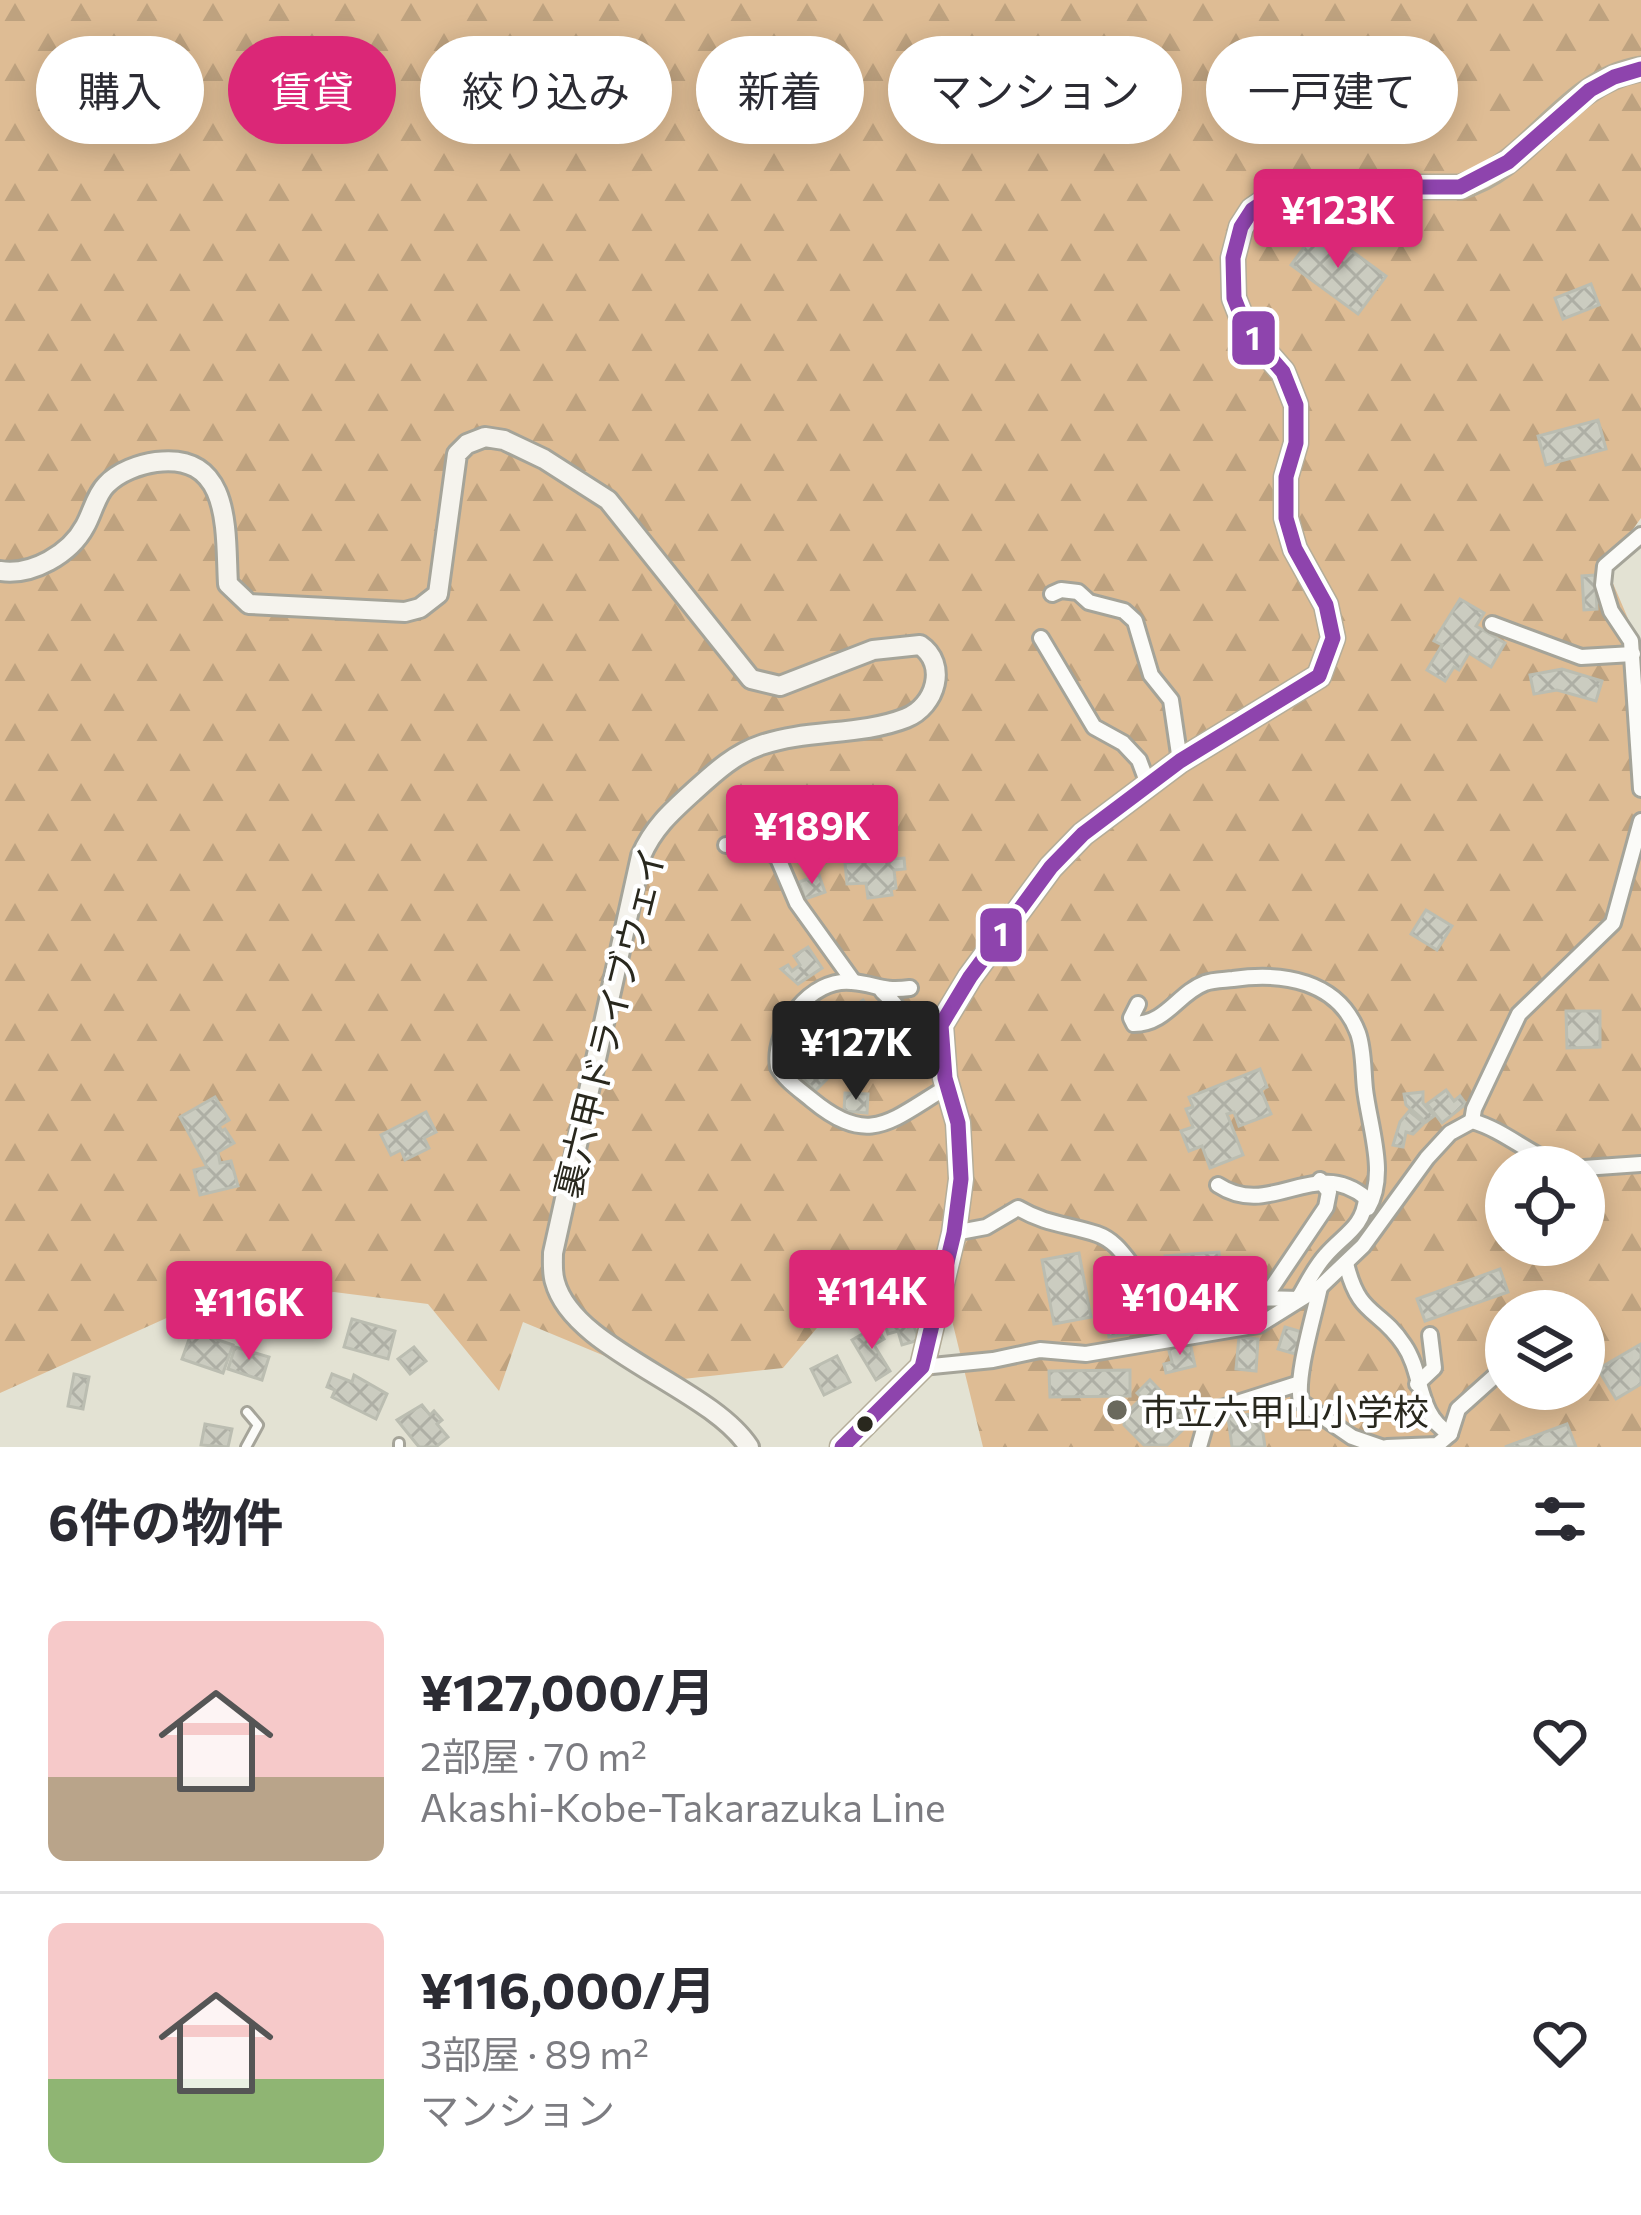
<!DOCTYPE html>
<html lang="ja">
<meta charset="utf-8">
<style>
body{margin:0;font-family:Commissioner,"Noto Sans JP",sans-serif;background:#f7f7f7;color:#2b2b33;height:100vh;display:flex;flex-direction:column;font-size:45px;white-space:nowrap}
*{box-sizing:border-box;margin:0}
p{font-size:39px;color:#7c7c81}
.icon{flex:none;width:66px;height:66px;fill:none;stroke:currentColor;stroke-width:2;stroke-linecap:round;stroke-linejoin:round}
.map{position:relative;height:1447px;overflow:hidden}
.details{display:flex;flex-direction:column;background:#fff;flex:1}
.details>*{flex:none}
.hud{position:absolute;left:36px;top:36px;width:1569px;height:108px;display:flex;gap:24px}
.fabs{position:absolute;left:1485px;top:1146px;display:grid;gap:24px}
.fabs a{display:grid;place-items:center;width:120px;height:120px;border-radius:50%;background:#fff;box-shadow:0 6px 30px #0003;font-size:60px}
.price{position:absolute;translate:-50% -102px;padding:0 27px;border-radius:12px;background:#db2777;color:#fff;font-size:39px;line-height:78px;filter:drop-shadow(0 3px 6px #0008)}
.price::after{content:'';position:absolute;left:50%;top:72px;width:36px;height:27px;margin-left:-18px;background:inherit;clip-path:polygon(0 0,100% 0,50% 100%)}
.price.active{background:#222;color:#fff}
ul{padding:0;list-style:none}
li{display:flex;align-items:center;gap:36px;height:300px;padding:0 48px}
li+li{border-top:3px solid #e1e1e2}
li span{display:grid;place-items:center;flex:none;width:336px;height:240px;border-radius:18px;color:#555}
li>.icon{margin-inline-start:auto}
span .icon{width:144px;height:144px;fill:#fffc;stroke-width:1}
li b{font-size:51px}
h2{display:flex;justify-content:space-between;align-items:center;height:144px;padding:0 48px;font-size:51px}
.chip{padding:0 42px;border-radius:54px;background:#fff;box-shadow:0 6px 30px #0003;font-size:42px;line-height:108px}
.chip.active{background:#db2777;color:#fff}
.map>svg:first-child{display:block}
</style>
<div class="map">
<svg width="1641" height="1447" viewBox="0 0 1641 1447">
<defs>
<pattern id="forest-firs" width="22" height="20" patternUnits="userSpaceOnUse" patternTransform="scale(3)"><rect width="22" height="20" fill="#debc94"/><path d="M5 1l3.5 6h-7zM16 11l3.5 6h-7z" fill="#bea27f"/></pattern>
<pattern id="building-cross-hatch" width="8" height="8" patternUnits="userSpaceOnUse" patternTransform="scale(3)"><rect width="8" height="8" fill="#cbccc0"/><path d="M0 0l8 8M0 8l8-8" fill="none" stroke="#aeafa5"/></pattern>
</defs>
<rect width="100%" height="100%" fill="#e3e2d3"/>
<path fill="url(#forest-firs)" fill-rule="evenodd" d="M0,0H1641V518L1606,567L1641,649V1447H983L947,1300L861,1276L783,1368L665,1381L523,1322L499,1391L428,1304L334,1292L191,1307L0,1393ZM1506,1167H1584V1245H1506ZM1506,1311H1584V1389H1506Z"/>
<g fill="url(#building-cross-hatch)" stroke="#bbbdb1" stroke-width="3">
<polygon points="1319,227 1386,276 1358,314 1291,265"/>
<polygon points="1591,284 1599,305 1563,319 1555,298"/>
<polygon points="1598,420 1606,449 1546,465 1538,436"/>
<polygon points="1595,575 1597,609 1584,610 1582,576"/>
<polygon points="1460,599 1484,613 1476,626 1505,643 1491,667 1469,653 1459,670 1454,667 1445,681 1427,670 1442,645 1434,641"/>
<polygon points="1562,669 1602,681 1596,701 1557,690 1534,694 1530,675"/>
<polygon points="904,858 905,869 894,870 896,888 891,889 892,895 868,898 866,883 847,884 845,863"/>
<polygon points="819,875 825,892 805,899 799,882"/>
<polygon points="1426,910 1452,926 1437,950 1411,934"/>
<polygon points="808,947 822,968 798,984 781,969 788,965 792,971 800,965 794,956"/>
<polygon points="863,1000 871,1011 844,1030 836,1019"/>
<polygon points="1566,1011 1600,1011 1600,1047 1567,1048"/>
<polygon points="832,1033 845,1047 829,1061 816,1047"/>
<polygon points="807,1043 818,1057 801,1070 790,1056"/>
<polygon points="819,1064 830,1076 815,1091 803,1078"/>
<polygon points="1260,1069 1267,1087 1261,1090 1271,1114 1239,1126 1234,1112 1227,1114 1243,1155 1210,1168 1202,1146 1189,1151 1181,1131 1193,1127 1186,1109 1193,1107 1189,1097"/>
<polygon points="1446,1090 1454,1101 1460,1096 1466,1104 1442,1123 1427,1104"/>
<polygon points="1423,1092 1423,1103 1434,1116 1426,1122 1406,1105 1404,1094"/>
<polygon points="845,1093 868,1094 867,1113 844,1111"/>
<polygon points="215,1097 229,1120 219,1126 222,1131 225,1129 234,1143 218,1152 220,1163 231,1161 238,1186 200,1195 194,1170 207,1167 180,1117"/>
<polygon points="1409,1111 1424,1123 1413,1134 1406,1132 1403,1147 1393,1145 1400,1122"/>
<polygon points="426,1112 436,1132 424,1138 429,1148 405,1160 401,1150 391,1155 381,1135"/>
<polygon points="1219,1252 1221,1276 1205,1278 1206,1290 1182,1292 1180,1279 1167,1280 1165,1256"/>
<polygon points="1079,1253 1091,1317 1054,1324 1042,1260"/>
<polygon points="1500,1269 1508,1292 1425,1321 1417,1299"/>
<polygon points="852,1295 859,1309 837,1319 830,1305"/>
<polygon points="1120,1304 1121,1312 1147,1308 1150,1331 1109,1337 1104,1306"/>
<polygon points="902,1309 908,1327 914,1326 919,1340 902,1345 898,1331 888,1334 882,1315"/>
<polygon points="352,1319 395,1331 388,1359 344,1347"/>
<polygon points="876,1326 884,1339 874,1345 890,1371 876,1380 852,1340"/>
<polygon points="1285,1327 1302,1332 1295,1354 1278,1349"/>
<polygon points="192,1331 233,1345 223,1373 182,1359"/>
<polygon points="1239,1337 1258,1339 1256,1371 1236,1369"/>
<polygon points="1190,1342 1195,1366 1166,1373 1164,1364 1172,1362 1168,1347"/>
<polygon points="1641,1344 1641,1384 1616,1399 1598,1369"/>
<polygon points="235,1347 269,1357 262,1380 228,1369"/>
<polygon points="414,1347 426,1361 410,1374 398,1359"/>
<polygon points="837,1356 850,1382 824,1395 811,1369"/>
<polygon points="1130,1370 1130,1396 1050,1397 1049,1371"/>
<polygon points="74,1374 89,1377 83,1409 68,1406"/>
<polygon points="332,1374 352,1382 354,1375 387,1394 376,1419 332,1397 335,1390 327,1387"/>
<polygon points="1150,1380 1191,1422 1167,1445 1144,1445 1124,1425 1125,1414 1142,1398 1137,1393"/>
<polygon points="422,1405 430,1415 434,1411 442,1420 437,1424 448,1437 436,1447 419,1447 397,1420"/>
<polygon points="1260,1413 1265,1447 1232,1447 1228,1417"/>
<polygon points="205,1424 232,1429 228,1447 201,1445"/>
<polygon points="1567,1424 1576,1447 1505,1447"/>
</g>
<g fill="none" stroke-linecap="round" stroke-linejoin="round">
<g stroke="#a5a499" stroke-width="14">
<g id="lane">
<polyline points="399,1443 399,1447"/>
<polyline points="246,1447 258,1425 247,1412"/>
</g>
</g>
<g stroke="#a5a499" stroke-width="20">
<g id="street">
<polyline points="1641,535 1605,566 1603,585 1611,611 1631,641 1641,789"/>
<polyline points="1052,594 1061,590 1078,592 1089,602 1124,611 1135,621 1151,675 1171,700 1180,761"/>
<polyline points="1492,624 1581,657 1633,654"/>
<polyline points="1041,638 1094,727 1123,743 1139,760 1148,784"/>
<polyline points="726,845 752,845 777,856 797,903 853,981"/>
<path d="M910,988C881,992 877,984 852,982C811,977 772,1029 778,1067C786,1081 800,1090 812,1100C870,1148 891,1120 947,1087"/>
<path d="M882,991C903,1010 909,1021 895,1047"/>
<path d="M1138,1004L1131,1018L1134,1024C1166,1024 1178,993 1205,983C1212,980 1224,980 1233,979C1282,972 1338,980 1358,1033C1364,1050 1363,1071 1365,1089C1369,1125 1388,1175 1368,1208"/>
<polyline points="1472,1121 1474,1109 1519,1014 1613,923 1641,821"/>
<polyline points="1584,1168 1641,1164"/>
<path d="M954,1233L986,1227L1018,1208C1047,1225 1067,1224 1097,1234C1123,1243 1130,1270 1151,1285C1181,1307 1259,1296 1298,1299C1307,1284 1314,1268 1326,1255C1343,1235 1364,1227 1366,1198C1315,1155 1271,1220 1218,1185"/>
<path d="M1346,1263C1359,1318 1379,1307 1404,1345C1424,1374 1416,1414 1450,1434"/>
<path d="M1320,1287C1314,1317 1295,1376 1301,1402L1352,1437L1381,1447"/>
<polyline points="1266,1296 1326,1207 1329,1192 1320,1180"/>
<path d="M922,1367L993,1360L1040,1350L1086,1354L1259,1325L1320,1287L1363,1246L1427,1158L1450,1133L1472,1121C1507,1131 1532,1158 1566,1167"/>
<polyline points="1417,1384 1434,1368 1430,1335"/>
<polyline points="1199,1447 1209,1412 1297,1384"/>
<polyline points="1387,1447 1437,1445 1450,1434 1458,1409 1506,1366"/>
</g>
</g>
<g stroke="#a5a499" stroke-width="24">
<path id="secondary" d="M0,571C32,576 70,554 85,526C92,514 96,495 106,485C118,472 140,464 156,462C233,452 225,534 228,584L249,604L405,612L420,608L438,594L457,454L467,444L485,437L504,440L544,459L608,500L751,679L780,686L873,650L920,645C948,664 936,706 906,718C860,736 807,729 761,745C734,754 714,773 693,792C671,812 653,828 641,856L553,1253C553,1262 552,1273 555,1282C573,1350 710,1387 749,1447"/>
</g>
<g stroke="#b4ad99" stroke-width="27">
<path id="primary" d="M842,1447L922,1367L954,1233L961,1179L958,1123L945,1078L941,1025L970,977L1051,867L1083,834L1180,761L1319,676L1333,638L1326,605L1295,549L1286,518V477L1296,443V405L1283,372L1247,331L1234,298L1233,258L1241,227L1252,210L1277,193L1302,187H1460C1533,166 1563,82 1641,69"/>
</g>
<use href="#lane" stroke="#fbfbf8" stroke-width="8"/>
<use href="#street" stroke="#fbfbf8" stroke-width="14"/>
<use href="#secondary" stroke="#f5f3ed" stroke-width="18"/>
<use href="#primary" stroke="#efebe2" stroke-width="21"/>
<g stroke="#fff" stroke-width="24">
<polyline id="bus-1" points="842,1447 922,1367 954,1233 961,1179 958,1123 945,1078 941,1025 970,977 1051,867 1083,834 1180,761 1319,676 1333,638 1326,605 1295,549 1286,518 1286,477 1296,443 1296,405 1283,372 1247,331 1234,298 1233,258 1241,227 1252,210 1277,193 1302,187 1460,187 1508,162 1590,90 1614,77 1641,69"/>
</g>
<use href="#bus-1" stroke="#8e44ad" stroke-width="15"/>
</g>
<circle fill="#6a695d" stroke="#fff" stroke-width="4.5" cx="1117" cy="1410" r="12"/>
<circle fill="#29281e" stroke="#fff" stroke-width="4.5" cx="865" cy="1424" r="10"/>
<g text-anchor="middle" dominant-baseline="central" stroke-width="9" stroke-linejoin="round" paint-order="stroke">
<g font-size="36" fill="#29281e" stroke="#fff">
<text transform="translate(608 1022) rotate(-76)">裏六甲ドライブウェイ</text>
</g>
<g font-size="36" fill="#29281e" stroke="#fff" text-anchor="start">
<text x="1141" y="1410">市立六甲山小学校</text>
</g>
</g>
<g stroke="#fff" stroke-width="4.5">
<rect x="1230" y="309" width="47" height="58" rx="12" fill="#8e44ad"/>
<rect x="978" y="906" width="46" height="58" rx="12" fill="#8e44ad"/>
</g>
<g font-size="33" text-anchor="middle" font-weight="bold" fill="#fff">
<text x="1253" y="350">1</text>
<text x="1001" y="946">1</text>
</g>
</svg>
<div class="fabs">
<a><svg class="icon" aria-label="locate" viewBox="0 0 24 24"><circle cx="12" cy="12" r="6"/><path d="M12 2v4M12 18v4M2 12h4M18 12h4"/></svg></a>
<a><svg class="icon" aria-label="layers" viewBox="0 0 24 24"><path d="M12 4l9 5-9 5-9-5zM3 14l9 5 9-5"/></svg></a>
</div>
<b class="price" style="left:1338px;top:271px">¥123K</b>
<b class="price" style="left:812px;top:887px">¥189K</b>
<b class="price active" style="left:856px;top:1103px">¥127K</b>
<b class="price" style="left:872px;top:1352px">¥114K</b>
<b class="price" style="left:1180px;top:1358px">¥104K</b>
<b class="price" style="left:249px;top:1363px">¥116K</b>
<div class="hud">
<a class="chip">購入</a>
<a class="chip active">賃貸</a>
<a class="chip">絞り込み</a>
<a class="chip">新着</a>
<a class="chip">マンション</a>
<a class="chip">一戸建て</a>
</div>
</div>
<section class="details">
<h2>6件の物件<svg class="icon" aria-label="filters" viewBox="0 0 24 24"><path d="M4 7h16M4 17h16"/><circle cx="9" cy="7" r="2"/><circle cx="15" cy="17" r="2"/></svg></h2>
<ul>
<li><span style="background:linear-gradient(#f6c9c9 65%,#b9a48a 0)"><svg class="icon" aria-label="home" viewBox="0 0 24 24"><path d="M3 11l9-7 9 7M6 9v11h12V9"/></svg></span><div><b>¥127,000/月</b><p>2部屋 · 70 m²</p><p>Akashi-Kobe-Takarazuka Line</p></div><svg class="icon" aria-label="heart" viewBox="0 0 24 24"><path d="M12 20l-8-8c-3-5 5-10 8-4 3-6 11-1 8 4z"/></svg></li>
<li><span style="background:linear-gradient(#f6c9c9 65%,#8fb573 0)"><svg class="icon" aria-label="home" viewBox="0 0 24 24"><path d="M3 11l9-7 9 7M6 9v11h12V9"/></svg></span><div><b>¥116,000/月</b><p>3部屋 · 89 m²</p><p>マンション</p></div><svg class="icon" aria-label="heart" viewBox="0 0 24 24"><path d="M12 20l-8-8c-3-5 5-10 8-4 3-6 11-1 8 4z"/></svg></li>
</ul>
</section>
